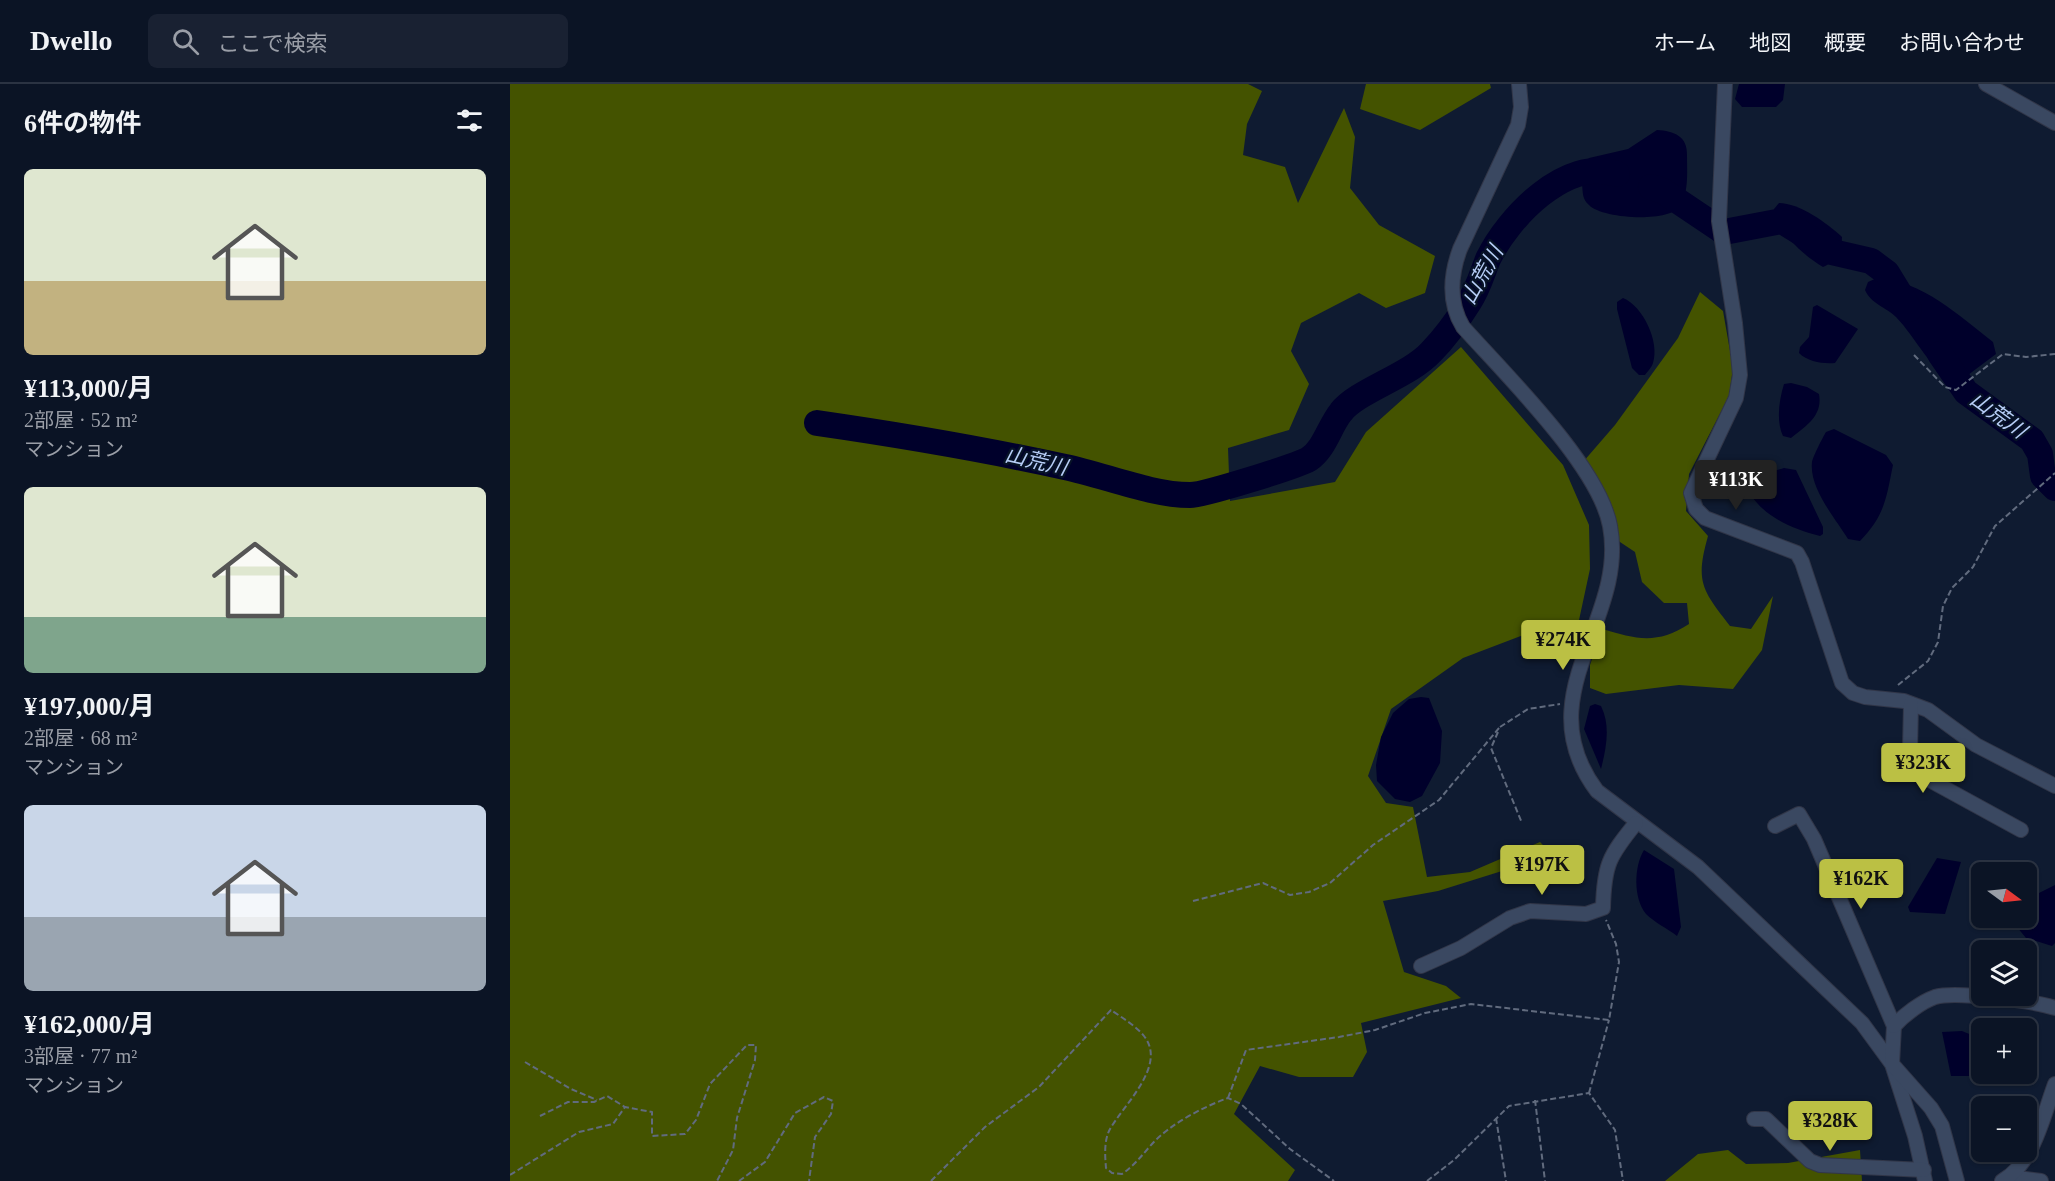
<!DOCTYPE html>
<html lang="ja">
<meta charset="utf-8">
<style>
body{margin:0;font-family:"Times New Roman","Noto Sans JP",serif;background:#192132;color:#f1f3f6;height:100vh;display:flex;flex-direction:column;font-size:22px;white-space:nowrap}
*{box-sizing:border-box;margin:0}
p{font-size:20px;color:#9a9ea7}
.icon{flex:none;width:33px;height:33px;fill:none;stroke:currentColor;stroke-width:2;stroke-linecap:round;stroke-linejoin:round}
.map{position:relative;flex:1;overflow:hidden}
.sheet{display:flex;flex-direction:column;background:#0b1425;width:510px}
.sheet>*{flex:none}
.needle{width:39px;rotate:105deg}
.controls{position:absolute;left:1461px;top:778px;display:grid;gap:12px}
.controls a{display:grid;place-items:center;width:66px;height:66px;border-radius:9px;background:#0b1425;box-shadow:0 2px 4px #0004,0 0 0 2px #2b3342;font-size:30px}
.price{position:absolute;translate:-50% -51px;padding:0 14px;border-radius:6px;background:#bbc044;color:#111;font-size:20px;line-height:39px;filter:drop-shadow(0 2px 3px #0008)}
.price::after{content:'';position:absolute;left:50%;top:36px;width:18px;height:14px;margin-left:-9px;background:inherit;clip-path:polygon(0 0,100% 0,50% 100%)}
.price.selected{background:#222;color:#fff}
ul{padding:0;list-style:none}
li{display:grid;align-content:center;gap:12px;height:318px;padding:0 24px}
li span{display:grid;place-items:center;height:186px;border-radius:9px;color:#555}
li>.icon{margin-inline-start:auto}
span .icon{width:108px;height:108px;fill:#fffc;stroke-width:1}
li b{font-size:26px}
h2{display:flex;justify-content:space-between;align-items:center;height:72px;padding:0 24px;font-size:26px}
header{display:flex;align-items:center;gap:36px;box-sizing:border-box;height:84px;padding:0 30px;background:#0b1425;border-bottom:2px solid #2b3342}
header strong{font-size:28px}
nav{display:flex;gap:33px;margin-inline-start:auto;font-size:21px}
.search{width:420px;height:54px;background:#192132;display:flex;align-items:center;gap:15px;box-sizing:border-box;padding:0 21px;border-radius:9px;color:#9a9ea7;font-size:22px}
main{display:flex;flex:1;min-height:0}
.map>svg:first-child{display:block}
</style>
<header>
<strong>Dwello</strong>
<div class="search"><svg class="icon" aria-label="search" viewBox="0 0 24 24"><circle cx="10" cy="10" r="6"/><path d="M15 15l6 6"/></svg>ここで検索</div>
<nav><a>ホーム</a><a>地図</a><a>概要</a><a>お問い合わせ</a></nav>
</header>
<main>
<section class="sheet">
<h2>6件の物件<svg class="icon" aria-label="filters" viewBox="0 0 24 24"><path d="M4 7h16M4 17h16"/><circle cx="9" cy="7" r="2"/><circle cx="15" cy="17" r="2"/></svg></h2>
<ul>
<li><span style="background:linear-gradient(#dfe7d0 60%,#c2b280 0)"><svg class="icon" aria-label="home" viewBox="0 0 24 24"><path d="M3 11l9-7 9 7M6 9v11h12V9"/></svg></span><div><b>¥113,000/月</b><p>2部屋 · 52 m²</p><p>マンション</p></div></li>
<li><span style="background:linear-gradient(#dfe7d0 70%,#7fa58c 0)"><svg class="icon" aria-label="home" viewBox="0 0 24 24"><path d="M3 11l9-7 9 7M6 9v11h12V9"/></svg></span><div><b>¥197,000/月</b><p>2部屋 · 68 m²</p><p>マンション</p></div></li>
<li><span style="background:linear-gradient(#c9d6e8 60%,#9aa5b1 0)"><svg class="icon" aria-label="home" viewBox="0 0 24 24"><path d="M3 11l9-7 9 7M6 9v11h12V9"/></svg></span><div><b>¥162,000/月</b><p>3部屋 · 77 m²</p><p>マンション</p></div></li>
</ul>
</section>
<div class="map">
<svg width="1545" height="1097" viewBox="0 0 1545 1097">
<rect width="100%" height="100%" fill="#0f1b31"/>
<g fill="#445300">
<polygon points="0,0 738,0 752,7 737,40 733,71 775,83 788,119 834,24 845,53 840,104 869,141 925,172 915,209 876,224 849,209 791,239 781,267 799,300 779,346 718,364 720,417 825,398 856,348 951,263 1053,381 1079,441 1080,485 1063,564 1034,543 953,574 881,625 858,692 876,719 903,723 917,793 960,788 1030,758 1043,771 928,807 873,817 894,888 936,902 951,914 851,939 857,968 843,993 789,993 750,982 724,1030 785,1086 778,1097 0,1097"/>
<polygon points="856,0 980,0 981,4 910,46 850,25"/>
<path d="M1190,208L1213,227L1223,284L1219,312L1179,390L1176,427L1198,452C1185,498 1192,506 1220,542L1241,545L1263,512L1252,566L1223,605L1169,601L1096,610L1080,604V581L1092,545C1126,555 1147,561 1179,540L1177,519H1154L1132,498L1125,468L1107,456C1103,420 1095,405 1073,378L1105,341L1168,254Z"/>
<polygon points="1218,1066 1236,1080 1278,1079 1350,1066 1352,1097 1155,1097 1188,1070"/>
</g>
<g fill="#00002b">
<polygon points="1229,0 1275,0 1273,16 1266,23 1232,23 1225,15"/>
<path d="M1147,46C1164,47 1178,52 1177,72C1177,88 1179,108 1170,122C1160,139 1092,135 1079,121C1072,115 1073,109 1072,100C1072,89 1072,84 1079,74L1118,65Z"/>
<path d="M1269,119C1289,119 1317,139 1332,153C1332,168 1327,177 1313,183C1293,171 1268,149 1264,125Z"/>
<path d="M1367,194C1413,197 1448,231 1483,258L1486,270L1446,300C1420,286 1407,255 1386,233C1376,223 1361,220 1355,206L1358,198Z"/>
<path d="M1113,214C1133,222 1150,258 1143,279C1142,283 1137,288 1135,291H1129L1122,284L1107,225V218Z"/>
<path d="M1307,221L1348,245L1325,279C1313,280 1298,278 1289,269L1290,263L1299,253L1303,223Z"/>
<path d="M1281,299L1297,303L1309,310C1313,332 1296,342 1281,354L1273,352C1266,337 1269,316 1274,300Z"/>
<path d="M1324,345L1376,371L1383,381C1376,415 1375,431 1350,457L1338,455C1325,434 1299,404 1302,378C1303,372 1313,353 1316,348Z"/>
<path d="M1274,384L1286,386L1313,443V450L1310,452C1283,445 1256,434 1240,410C1244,391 1257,389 1274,384Z"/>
<polygon points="911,613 919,614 932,647 930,679 912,712 900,718 885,715 867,697 866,681 871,653 883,629 899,615"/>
<path d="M1085,620L1091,622C1101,642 1096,665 1091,685L1074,645L1080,622Z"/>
<path d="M1134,766L1164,785L1171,843L1167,852C1158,845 1144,838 1136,830C1123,814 1124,782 1134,766Z"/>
<polygon points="1427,774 1451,778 1435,830 1400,828 1398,823"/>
<polygon points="1545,801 1545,859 1542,862 1516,854 1507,843 1508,834 1516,834 1517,815"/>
<polygon points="1452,947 1464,952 1469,980 1460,992 1441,992 1432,948"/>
</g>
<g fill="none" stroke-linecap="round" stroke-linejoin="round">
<g stroke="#00002b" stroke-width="26">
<polyline points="1141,103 1153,107 1214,148 1272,137 1322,168 1361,177 1377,189 1399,225"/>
<polyline points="1430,270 1456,308 1522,356 1530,370 1533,392 1545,404"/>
<path d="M307,339C390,351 473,365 555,383C594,391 641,411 680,411C694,411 787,382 799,375C815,364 819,343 831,328C847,307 899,292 921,268C934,255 949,234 959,218C968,205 972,190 978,175C998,134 1056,72 1107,90"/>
</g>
<g stroke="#313648" stroke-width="16">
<g id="minor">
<path d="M1009,0L1011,23L1008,41L950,165C940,192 938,218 953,243C995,290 1089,382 1100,442C1118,537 1015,611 1087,707L1188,783L1352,939L1382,980L1405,1052L1415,1097"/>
<polyline points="1215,0 1209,137 1225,239 1230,291 1226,314 1181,409 1186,425 1195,434 1287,469 1292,478 1332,599 1343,609 1355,613 1394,617 1418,626 1466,661 1545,702"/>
<polyline points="1476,0 1545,39"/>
<polyline points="1401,620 1400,666 1405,688 1511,746"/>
<polyline points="1265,742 1289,730 1304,755 1384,942 1382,980 1421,1024 1432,1042 1447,1097"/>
<path d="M911,882L951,864L1000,834L1020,827L1076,830L1093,824C1094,781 1099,772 1126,739"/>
<path d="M1384,942C1394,931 1411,918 1425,913C1445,907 1525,917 1545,924"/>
<polyline points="1244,1035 1256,1035 1300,1077 1310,1081 1414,1086"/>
<polyline points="1499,1093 1531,1097"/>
<path d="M1492,1097C1524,1079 1533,1032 1545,1000"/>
</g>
</g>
<g stroke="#616b7e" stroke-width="2" stroke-dasharray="6 3" stroke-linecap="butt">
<polyline points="1404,271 1435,303 1446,306 1493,270 1516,273 1545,270"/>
<polyline points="1388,601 1418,577 1428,558 1433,522 1442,504 1463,483 1485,442 1545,389"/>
<polyline points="990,643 1018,625 1050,620"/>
<polyline points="988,648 981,664 1012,739"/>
<polyline points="683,817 753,799 780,811 799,808 820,799 863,761 929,716 989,644"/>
<polyline points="15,978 61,1005 87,1016"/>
<polyline points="1079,1009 1099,936"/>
<polyline points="718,1014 736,966 829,953 865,946 915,929 961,920 1099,936 1109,878 1106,860 1096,836"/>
<polyline points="1025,1016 1035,1097"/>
<polyline points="30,1032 58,1018 84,1018 97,1012 115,1023"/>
<polyline points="986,1034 996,1097"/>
<polyline points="0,1091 69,1048 103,1040 115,1023 142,1028 142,1052 175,1050 186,1036 200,1000 237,961 246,961 245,976 227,1034 223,1066 207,1097"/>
<polyline points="229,1097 255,1078 285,1029 314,1013 323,1017 321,1030 305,1053 299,1097"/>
<path d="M421,1097L475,1043L529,1003L601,926C611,933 626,942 634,952C658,982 612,1022 599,1047C594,1058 595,1072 596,1084L602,1089L612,1090C625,1081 632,1071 642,1060C660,1040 693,1023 718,1014L731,1020L780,1065L824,1097"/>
<polyline points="917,1097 944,1076 999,1022 1079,1009 1105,1046 1113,1097"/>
</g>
<use href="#minor" stroke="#3a4861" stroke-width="14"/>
</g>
<g text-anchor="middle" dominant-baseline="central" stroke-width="4.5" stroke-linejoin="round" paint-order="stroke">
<g font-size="21" font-style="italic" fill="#b6cdf6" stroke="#071227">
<text transform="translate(972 191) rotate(-61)">山荒川</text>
<text transform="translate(1488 331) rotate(36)">山荒川</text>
<text transform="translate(526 377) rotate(13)">山荒川</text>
</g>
</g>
</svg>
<div class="controls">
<a><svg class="needle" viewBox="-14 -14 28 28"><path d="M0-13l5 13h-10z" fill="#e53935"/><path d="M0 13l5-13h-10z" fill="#9a9ea7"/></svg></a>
<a><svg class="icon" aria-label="layers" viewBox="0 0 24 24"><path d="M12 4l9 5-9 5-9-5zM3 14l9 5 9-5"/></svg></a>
<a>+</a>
<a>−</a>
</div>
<b class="price selected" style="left:1226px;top:427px">¥113K</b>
<b class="price" style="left:1053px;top:587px">¥274K</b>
<b class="price" style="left:1413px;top:710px">¥323K</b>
<b class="price" style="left:1032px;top:812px">¥197K</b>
<b class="price" style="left:1351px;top:826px">¥162K</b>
<b class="price" style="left:1320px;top:1068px">¥328K</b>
</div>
</main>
